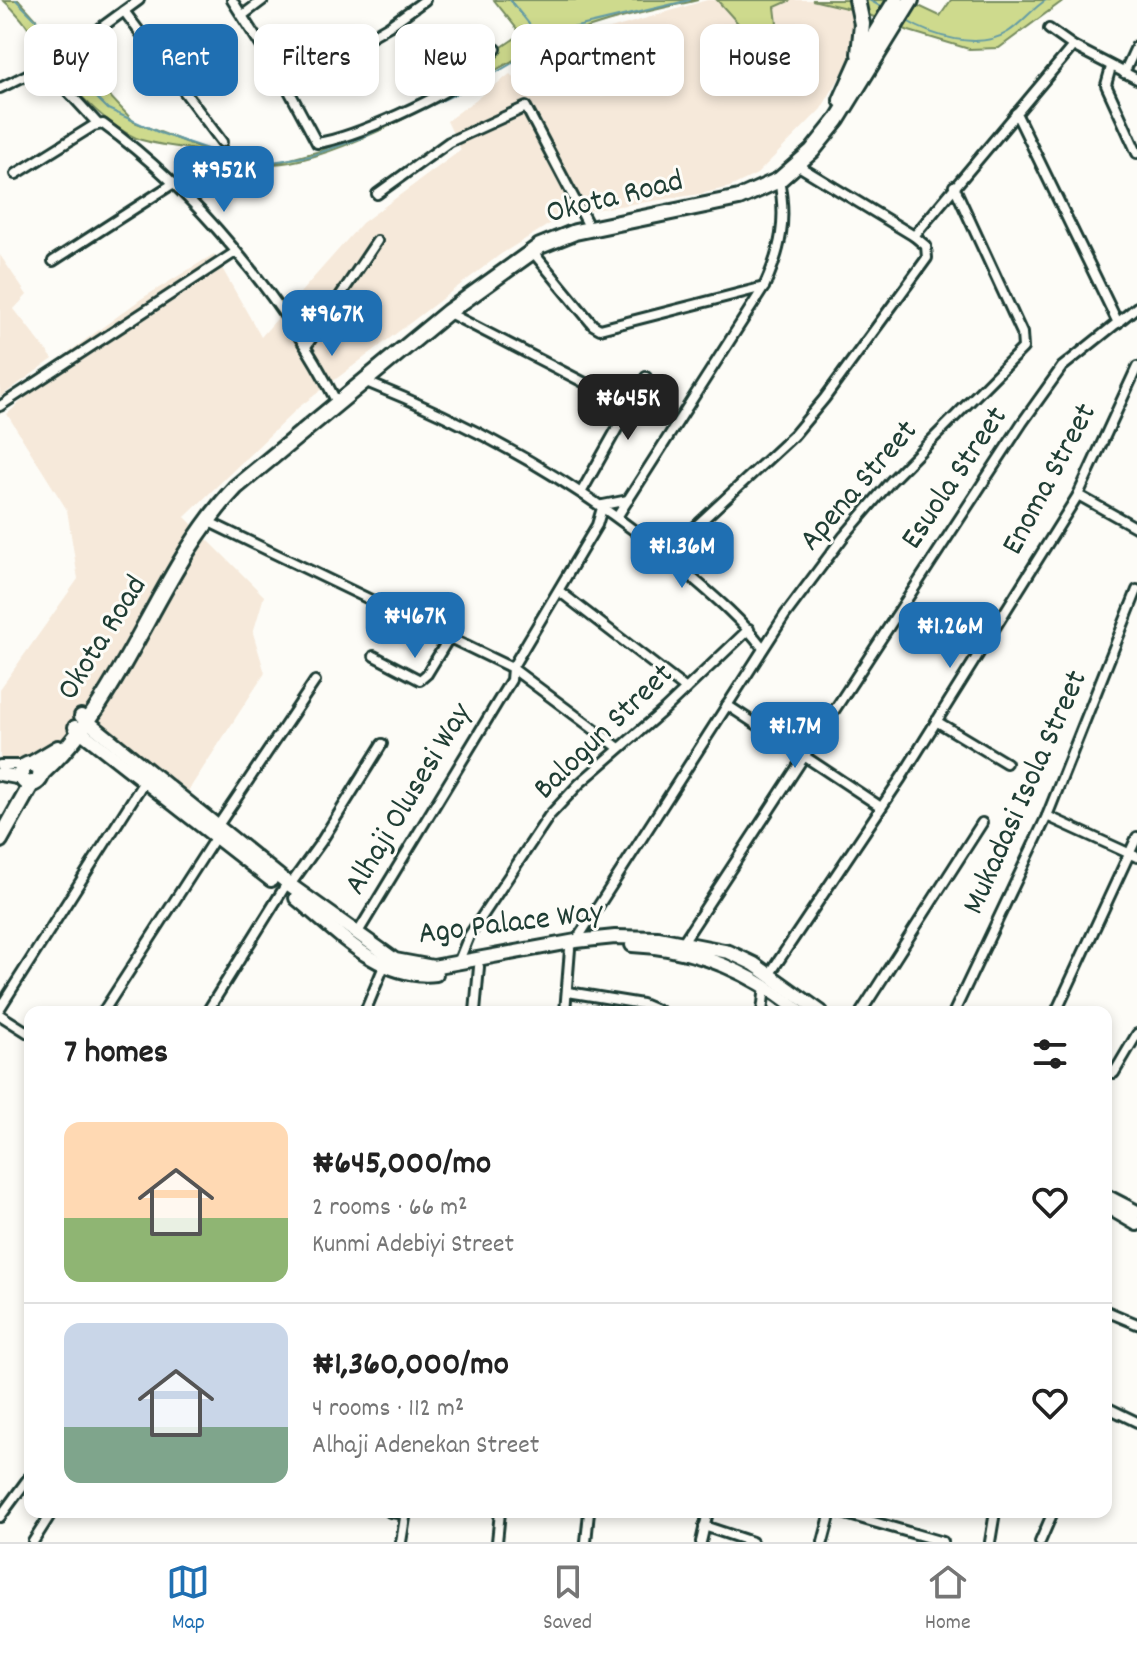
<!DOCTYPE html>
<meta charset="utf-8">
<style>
body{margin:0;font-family:Dekko,sans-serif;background:#f2f2f2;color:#222;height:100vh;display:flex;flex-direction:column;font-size:30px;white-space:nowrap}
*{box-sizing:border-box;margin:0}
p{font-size:26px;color:#767676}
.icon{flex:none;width:44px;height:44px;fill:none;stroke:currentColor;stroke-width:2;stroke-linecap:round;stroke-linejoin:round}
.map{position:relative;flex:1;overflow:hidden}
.panel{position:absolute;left:24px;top:1006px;width:1088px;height:512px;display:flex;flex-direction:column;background:#fff;border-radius:16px;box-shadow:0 4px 12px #0003}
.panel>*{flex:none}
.guide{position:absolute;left:24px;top:24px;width:1090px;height:72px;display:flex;gap:16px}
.price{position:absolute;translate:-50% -68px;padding:0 18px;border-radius:16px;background:#1f6fb2;color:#fff;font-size:26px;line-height:52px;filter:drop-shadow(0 2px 4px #0008)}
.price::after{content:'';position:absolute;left:50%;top:48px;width:24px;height:18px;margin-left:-12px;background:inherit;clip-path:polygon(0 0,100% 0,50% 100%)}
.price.current{background:#222;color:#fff}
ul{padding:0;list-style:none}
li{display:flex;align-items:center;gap:24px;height:200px;padding:0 40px}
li+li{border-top:2px solid #e0e0e0}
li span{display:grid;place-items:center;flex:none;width:224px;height:160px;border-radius:16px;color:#555}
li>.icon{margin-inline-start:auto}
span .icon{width:96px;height:96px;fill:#fffc;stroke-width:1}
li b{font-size:34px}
h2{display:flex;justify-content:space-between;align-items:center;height:96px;padding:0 40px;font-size:34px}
.tag{padding:0 28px;border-radius:16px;background:#fff;box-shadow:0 4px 12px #0003;font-size:28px;line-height:72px}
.tag.current{background:#1f6fb2;color:#fff}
.tabs{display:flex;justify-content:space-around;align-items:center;height:112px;border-top:2px solid #e0e0e0;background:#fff;font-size:22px;color:#767676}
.tabs a{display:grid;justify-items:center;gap:4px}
.tabs .current{color:#1f6fb2}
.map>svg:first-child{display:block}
</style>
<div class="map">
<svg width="1137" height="1542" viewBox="0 0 1137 1542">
<rect width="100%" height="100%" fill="#fdfcf7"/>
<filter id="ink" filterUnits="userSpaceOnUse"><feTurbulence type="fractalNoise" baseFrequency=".0125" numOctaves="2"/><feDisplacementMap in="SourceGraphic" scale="16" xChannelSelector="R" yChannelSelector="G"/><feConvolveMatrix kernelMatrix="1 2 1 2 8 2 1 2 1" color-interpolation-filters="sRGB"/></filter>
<g filter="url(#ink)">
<g fill="#f6e9da">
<polygon points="707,0 717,0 744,30 777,32 775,7 791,0 812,0 859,11 855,52 821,109 757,174 730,187 700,194 566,214 501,254 299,407 185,517 264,596 253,633 265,673 179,805 83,744 32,766 0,763 0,689 78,579 67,510 7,414 59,368 69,352 141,299 214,254 261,337 362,223 461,150 447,121 510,74 524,87 585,63 602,97 626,86 607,30"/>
<polygon points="0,255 27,295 14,309 53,359 0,397"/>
</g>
<g fill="#ceda8d" stroke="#768c60" stroke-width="2">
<path d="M3,0H19L52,37L81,54L93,78L134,122L201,148L272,164L320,151L418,104L521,34L494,0H698C642,13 583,24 531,51C467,84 341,162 272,164C244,165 221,155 195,150C177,146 153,145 136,138C106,124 75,91 55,66C36,43 26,19 3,0Z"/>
<polygon points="717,0 791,0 775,7 778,32 744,30"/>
<polygon points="812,0 906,0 940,16 951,0 1064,0 999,48 969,49 909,31 859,11"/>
</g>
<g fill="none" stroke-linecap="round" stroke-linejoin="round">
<g stroke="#639ba5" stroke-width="2">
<polyline points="16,0 42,26 75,76 108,109 160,133 219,153 272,162 310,156 361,138 475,85 572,28 690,0"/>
<polyline points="510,0 538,35 541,45"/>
<polyline points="869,0 882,7"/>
<path d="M905,20C932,36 978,51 1008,32C1022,23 1032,9 1046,0"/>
</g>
<g stroke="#1f3d34" stroke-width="14">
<g id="street">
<path d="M232,0L286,85L317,143C354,138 445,96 475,72C483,66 489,57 496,49"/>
<polyline points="124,11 222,142"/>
<polyline points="243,15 263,0"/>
<polyline points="1049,29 1073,46 1137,79"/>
<polyline points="76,46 139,0"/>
<polyline points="1111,67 1106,85 1137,153"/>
<polyline points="1124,73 1137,45"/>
<polyline points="50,84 63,86 98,124"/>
<polyline points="286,85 389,26 425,0"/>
<polyline points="0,88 39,69"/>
<polyline points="1016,113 1118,323"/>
<polyline points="797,165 914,236 1073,46"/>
<path d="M16,174L93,126L103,124C193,189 283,298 334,397"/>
<polyline points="377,194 449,142 526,107 586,221"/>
<polyline points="532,251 593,325 600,329 764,287"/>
<polyline points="53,261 174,183"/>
<polyline points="447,312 589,385"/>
<polyline points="307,345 377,241"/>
<path d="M364,381C482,428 593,491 689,575C716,598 742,620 763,648"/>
<polyline points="0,406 234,253"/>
<polyline points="582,491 646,377"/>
<polyline points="1078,495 1137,528"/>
<polyline points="603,505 628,500"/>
<path d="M617,517L764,287C781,250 787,220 779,180"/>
<polyline points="207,521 512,668 619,748"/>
<polyline points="666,554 794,435 824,399 927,258 926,246 914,236"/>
<polyline points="559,591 686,689"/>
<polyline points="374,656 420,680 427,674 449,638"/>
<polyline points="727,705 881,807"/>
<polyline points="936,721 1006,763"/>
<polyline points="0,765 27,765"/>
<polyline points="1047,816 1137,857"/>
<polyline points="215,830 315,681"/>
<polyline points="290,885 321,842 382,744"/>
<polyline points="357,934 511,680 512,668 597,525 603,505"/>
<polyline points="576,941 785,615 844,536 891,481 1023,348 1022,333 954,186"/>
<polyline points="683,942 1022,423 1062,367 1137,307"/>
<polyline points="458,963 469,936 549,816 580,783 664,710 749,629"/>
<polyline points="769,975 901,778 1078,495 1137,367"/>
<polyline points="568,992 642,1004 661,1012"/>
<polyline points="0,1008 145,780"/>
<polyline points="103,1012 215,838"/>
<polyline points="207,1012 284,888"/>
<polyline points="365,1012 384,966"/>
<polyline points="475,1012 479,967"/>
<polyline points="565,1012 570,949"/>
<polyline points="762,1012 765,986"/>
<polyline points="861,1012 982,823"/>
<polyline points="954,1012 1047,816 1137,590"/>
<polyline points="1056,1012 1137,837"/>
<polyline points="0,1015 30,1034"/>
<polyline points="1106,1068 1114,1073 1137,1034"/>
<polyline points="1106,1311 1137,1324"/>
<polyline points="1106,1407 1137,1422"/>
<polyline points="390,1512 405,1514"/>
<polyline points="839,1512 943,1542"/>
<polyline points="0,1517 30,1476"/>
<polyline points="704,1526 752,1542"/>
<polyline points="33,1542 52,1512"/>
<polyline points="401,1542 406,1512"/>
<polyline points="497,1542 500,1512"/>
<polyline points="586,1542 589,1512"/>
<polyline points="701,1542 708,1512"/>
<polyline points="823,1542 831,1512"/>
<polyline points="990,1542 995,1512"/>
<polyline points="1040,1542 1053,1512"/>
</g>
</g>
<g stroke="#1f3d34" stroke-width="18">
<g id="secondary">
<polyline points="81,716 290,885 395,960 433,967 576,941 615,937 658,938 729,952 754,964 821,1012"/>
<polyline points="75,727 271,880"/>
<polyline points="0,774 22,778"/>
<path d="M296,898C336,931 381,981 436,974"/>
<path d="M632,945C695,948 752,972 800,1012"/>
<polyline points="1106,1196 1137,1212"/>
<polyline points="1106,1206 1137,1224"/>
</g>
</g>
<g stroke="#1f3d34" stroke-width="20">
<g id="primary">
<polyline points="857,0 862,24 859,54"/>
<polyline points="841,100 858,62 896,0"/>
<polyline points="31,764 58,748"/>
<circle cx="31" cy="774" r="10"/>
<path d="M40,775C127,697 156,571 236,487L448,312L540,246L575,232L739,198L779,180L812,151L837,120L911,0"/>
<polyline points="0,840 32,783"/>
</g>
</g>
<use href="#street" stroke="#fdfcf7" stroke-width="8"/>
<use href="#secondary" stroke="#fdfcf7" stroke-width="12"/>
<use href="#primary" stroke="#fdfcf7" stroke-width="14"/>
</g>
</g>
<g text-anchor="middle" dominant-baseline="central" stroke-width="6" stroke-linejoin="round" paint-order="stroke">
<g font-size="32" fill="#1f3d34" stroke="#fdfcf7">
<text transform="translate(615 199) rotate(-14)">Okota Road</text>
<text transform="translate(956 479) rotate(-56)">Esuola Street</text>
<text transform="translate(1051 480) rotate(-62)">Enoma Street</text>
<text transform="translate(860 487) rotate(-49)">Apena Street</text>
<text transform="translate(104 639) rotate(-58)">Okota Road</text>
<text transform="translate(605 733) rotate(-44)">Balogun Street</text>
<text transform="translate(1027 793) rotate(-66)">Mukadasi Isola Street</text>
<text transform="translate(410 800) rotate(-59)">Alhaji Olusesi Way</text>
<text transform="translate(511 925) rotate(-7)">Ago Palace Way</text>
</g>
</g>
</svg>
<b class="price" style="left:224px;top:214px">₦952K</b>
<b class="price" style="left:332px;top:358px">₦967K</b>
<b class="price current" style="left:628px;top:442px">₦645K</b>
<b class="price" style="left:682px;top:590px">₦1.36M</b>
<b class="price" style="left:415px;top:660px">₦467K</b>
<b class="price" style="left:950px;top:670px">₦1.26M</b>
<b class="price" style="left:795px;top:770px">₦1.7M</b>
<div class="guide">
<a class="tag">Buy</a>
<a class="tag current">Rent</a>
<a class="tag">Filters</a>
<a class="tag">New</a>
<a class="tag">Apartment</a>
<a class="tag">House</a>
</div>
<section class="panel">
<h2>7 homes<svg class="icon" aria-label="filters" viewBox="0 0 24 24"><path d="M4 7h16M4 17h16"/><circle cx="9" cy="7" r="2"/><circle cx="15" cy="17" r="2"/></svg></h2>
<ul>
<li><span style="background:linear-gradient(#ffd9b3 60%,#8fb573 0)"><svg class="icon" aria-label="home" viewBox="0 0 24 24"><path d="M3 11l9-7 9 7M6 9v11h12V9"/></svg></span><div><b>₦645,000/mo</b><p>2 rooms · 66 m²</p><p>Kunmi Adebiyi Street</p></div><svg class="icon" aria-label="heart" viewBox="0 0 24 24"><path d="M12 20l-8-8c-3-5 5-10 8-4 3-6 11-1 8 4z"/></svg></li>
<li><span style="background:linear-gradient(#c9d6e8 65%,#7fa58c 0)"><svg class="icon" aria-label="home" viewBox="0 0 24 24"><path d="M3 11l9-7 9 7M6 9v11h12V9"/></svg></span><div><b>₦1,360,000/mo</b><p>4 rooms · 112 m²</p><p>Alhaji Adenekan Street</p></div><svg class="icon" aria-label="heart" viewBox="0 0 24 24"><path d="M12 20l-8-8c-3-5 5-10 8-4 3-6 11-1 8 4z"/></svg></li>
</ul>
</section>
</div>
<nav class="tabs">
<a class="current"><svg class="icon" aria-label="map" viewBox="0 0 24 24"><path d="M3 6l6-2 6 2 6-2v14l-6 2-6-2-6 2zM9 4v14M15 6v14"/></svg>Map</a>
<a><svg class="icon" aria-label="saved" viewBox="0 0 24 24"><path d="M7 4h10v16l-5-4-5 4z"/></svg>Saved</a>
<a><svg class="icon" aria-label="home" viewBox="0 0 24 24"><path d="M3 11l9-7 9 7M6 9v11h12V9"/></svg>Home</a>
</nav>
